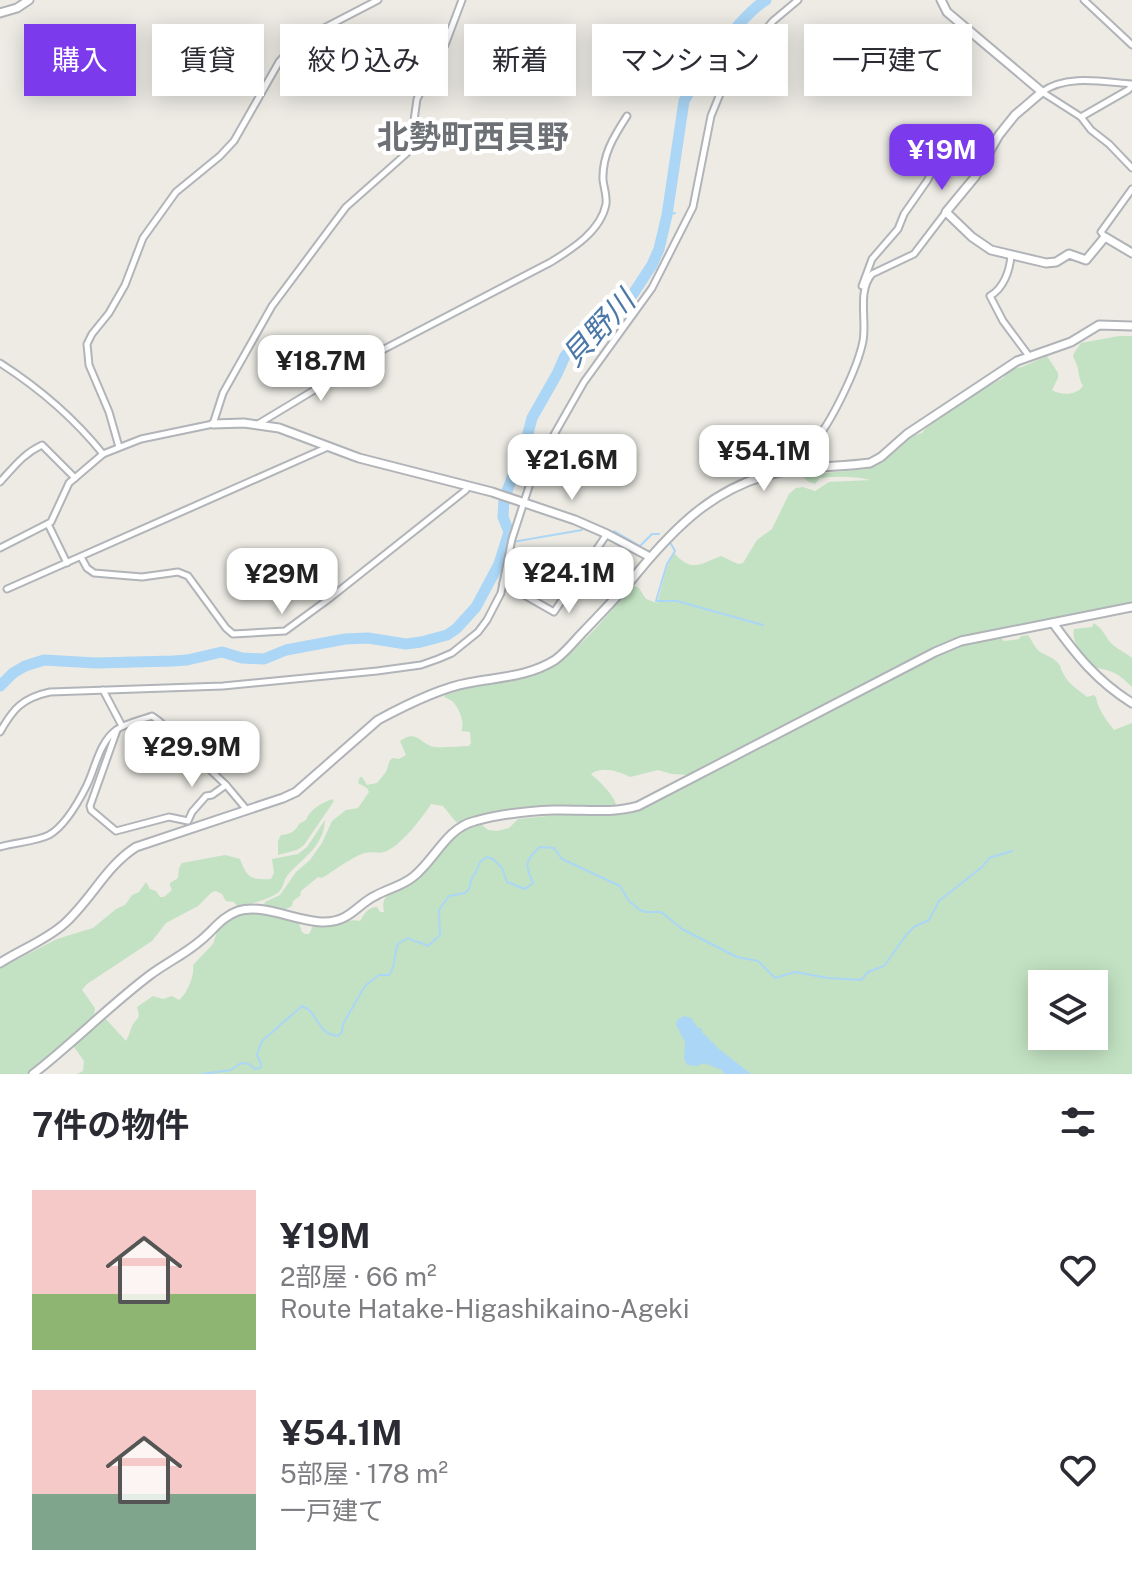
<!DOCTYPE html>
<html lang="ja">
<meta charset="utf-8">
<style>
body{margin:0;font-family:"Public Sans","Noto Sans JP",sans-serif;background:#f2f2f3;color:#2b2b33;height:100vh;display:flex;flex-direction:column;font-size:30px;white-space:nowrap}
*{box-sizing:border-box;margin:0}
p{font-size:26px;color:#7c7c81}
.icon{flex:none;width:44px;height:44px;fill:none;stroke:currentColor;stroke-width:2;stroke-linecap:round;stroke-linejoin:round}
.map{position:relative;height:1074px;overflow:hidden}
.drawer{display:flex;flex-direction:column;background:#fff;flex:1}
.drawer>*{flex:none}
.banner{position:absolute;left:24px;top:24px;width:1084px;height:72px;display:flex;gap:16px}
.tools{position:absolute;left:1028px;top:970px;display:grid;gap:16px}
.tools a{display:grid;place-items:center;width:80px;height:80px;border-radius:0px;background:#fff;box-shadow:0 4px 20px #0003;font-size:40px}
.price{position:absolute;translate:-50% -68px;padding:0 18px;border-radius:16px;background:#fff;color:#222;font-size:26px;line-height:52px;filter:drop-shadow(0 2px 4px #0008)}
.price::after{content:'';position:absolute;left:50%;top:48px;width:24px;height:18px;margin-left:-12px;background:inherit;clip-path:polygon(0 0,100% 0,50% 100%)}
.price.active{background:#7c3aed;color:#fff}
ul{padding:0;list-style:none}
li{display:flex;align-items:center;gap:24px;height:200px;padding:0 32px}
li span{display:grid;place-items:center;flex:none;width:224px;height:160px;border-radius:0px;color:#555}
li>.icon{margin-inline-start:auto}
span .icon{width:96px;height:96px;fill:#fffc;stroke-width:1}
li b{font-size:34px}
h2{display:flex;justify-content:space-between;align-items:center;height:96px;padding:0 32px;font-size:34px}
.chip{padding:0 28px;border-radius:0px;background:#fff;box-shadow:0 4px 20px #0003;font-size:28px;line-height:72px}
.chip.active{background:#7c3aed;color:#fff}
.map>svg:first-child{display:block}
</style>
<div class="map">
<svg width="1132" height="1074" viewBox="0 0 1132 1074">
<rect width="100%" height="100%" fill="#edebe4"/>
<g fill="#c3e2c3" fill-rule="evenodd">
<path d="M1119,336H1132V604L961,637L945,642L917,659L692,775L672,774L658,770L630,777C618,771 602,766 591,774C600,782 612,793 616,804L612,808L492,813L469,819L461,824L456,822L443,806L431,804C423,817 399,848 384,852C378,854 371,851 365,853C355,855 332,872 322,878L318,877L301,891L300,896L293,901L292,906L284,910L264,906L265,902L280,895L296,872L310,860L322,843L332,821L346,810L358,808L369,792L367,788L358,783L360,777H362L367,785L377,783L386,772L390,760L393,758L399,759L406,755L400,741C418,728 420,745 435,747C446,748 458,746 469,746L471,743L470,732L461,731C465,724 460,710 454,703C452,700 448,699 444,697L446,694C456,693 460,688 469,686C492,681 514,680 536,673C574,659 608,615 632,585L639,588L646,599L657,603C663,587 664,568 674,553C692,573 700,564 721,556L738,564L743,563L757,540L772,529L789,494L796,488L803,487L815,491L829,482L870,480C854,476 837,476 820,478L815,484L809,482L803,477L805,475L867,469L913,436L922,433L927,427L974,394L1003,378L1011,369L1022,367L1047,356L1058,373V378L1052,390C1062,396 1077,395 1083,386C1077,376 1080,367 1073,357L1074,353L1081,343Z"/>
<path d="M1094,623C1104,629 1105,638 1113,645C1119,650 1126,653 1132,658V687C1117,672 1111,670 1091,667C1083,656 1071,642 1074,629L1092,627Z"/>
<path d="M1028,635C1032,640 1034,647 1039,651C1046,656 1051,656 1057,662C1065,671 1057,662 1063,673C1067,683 1079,690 1087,697L1094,695L1096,697C1098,710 1107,721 1114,730L1132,723V1074H77L83,1071L84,1061L74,1047V1043L104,1017L126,1041C129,1036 130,1031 132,1026C137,1017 141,1020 137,1007L153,996L163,999L172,996L179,1000C187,994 195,975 193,965L213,944L218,929L237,914L257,912L298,920L302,932L305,934H309L314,924C338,932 343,917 360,921C364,914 368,907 377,907L380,912H384C383,906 382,900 388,895C396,888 408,889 416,881C438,861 449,829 482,825L488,830L497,831L509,828L518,819L567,814L614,815L627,814L650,804L924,663L949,648L982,640L1001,638L1004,641L1019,639L1021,636ZM1042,984H1094V1036H1042Z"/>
<path d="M332,799L334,801L304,845L297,850L278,855V841L281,835C289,835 296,831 299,824L306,820C310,809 322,803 332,799Z"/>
<path d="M325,820C324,847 302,858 287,876C284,880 283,888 279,892C271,899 247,905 238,907L234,902L226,901L222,894L216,891L212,892L198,906L166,923L152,941L87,984L82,990L95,1008L94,1015L36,1069L29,1074H0V968L12,960L20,958L57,939L93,928L116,909L125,905L132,895L139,892L146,882L150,889L156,891L160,897H164L172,890L170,886V883L178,878L179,868L182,863L225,855L240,859C247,878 251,880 271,879L274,873L272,859L298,854L307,847Z"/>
</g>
<polygon fill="#abd6f6" points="684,1016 691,1018 698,1028 702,1028 702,1032 719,1049 751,1074 724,1074 722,1070 704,1063 697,1066 687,1065 684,1059 685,1042 676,1025 677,1020"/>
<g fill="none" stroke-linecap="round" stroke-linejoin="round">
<g stroke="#abd6f6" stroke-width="2">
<polyline points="667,215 675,213"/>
<polyline points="614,531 640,546 652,534 659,534"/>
<polyline points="506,543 582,530"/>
<polyline points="671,544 675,551 667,564 656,601 677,601 763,625"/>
<path d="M202,1074L231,1070L241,1063L249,1064L255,1069L260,1068L261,1064L257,1055L262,1041L302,1006C320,1013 315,1033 338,1036L342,1032L343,1024L362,991L366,985L379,975H389C397,965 393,955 398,944L408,938C415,942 421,942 428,946L440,935L439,910L449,896L465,893L469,889L472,878L476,872L480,862L487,857L493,859L502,868L507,882L525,889L533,883C525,865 524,861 540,847L554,848L562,859L620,886L629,901L640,910L646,912H661L682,929L737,957L758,961L775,978L795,972L828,978L861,980L868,972L884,966L907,934L914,927L929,920L939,901L982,867L989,858L1012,851"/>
</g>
<path stroke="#abd6f6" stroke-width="11" d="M0,686L13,673L25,666L44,660L96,663L173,661L187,660L222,652L242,658L264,659L286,650L345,639L368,638L406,644L421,642L447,635L456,629L476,607L499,564L509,532L503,517L504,499L526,441L532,418L557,374L565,356L585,335L620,309L631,297L652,265L659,249L667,215L684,101C699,74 740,16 766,0"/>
<g stroke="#b1b4b8" stroke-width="9">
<g id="street">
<polyline points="1084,0 1132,45"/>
<path d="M1132,84C1104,82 1066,74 1042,92L1081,117L1091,130L1109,144L1132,168"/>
<polyline points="1081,117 1128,90 1132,86"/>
<polyline points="1105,237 1101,232 1132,189"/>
<path d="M1011,255C1010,270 1004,288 990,296L1003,321L1029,356"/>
<path d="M862,286L872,259L898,229L904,214L927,181L944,149C959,146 969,157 981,164"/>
<path d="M0,363C39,388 74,418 103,454"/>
<path d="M258,424L369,357L551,262C572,249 601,231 606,204C607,196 604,188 603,180C602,155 614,136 627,116"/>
<polyline points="119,447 109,412 89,365 87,344 92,334 109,313 125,285 143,238 176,192 220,156 234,141 279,62 292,47 301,40 378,0"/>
<path d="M780,472C791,462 803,453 813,443C831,424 858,367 863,341C867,319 857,292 872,274L914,254L946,212"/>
<path d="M0,482C14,467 23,454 42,445L75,478"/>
<polyline points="48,524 67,563"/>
<polyline points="0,548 51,522 69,483 103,454 141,439 213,424 223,393 272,306 346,207 407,153 412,135 417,99 445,45 462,0"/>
<polyline points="81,557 87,568 94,573 142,577 178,572 188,576 226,628 233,634 285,631 330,598 466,490 468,486"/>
<polyline points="503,583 554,612 607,534"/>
<polyline points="7,589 328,447"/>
<polyline points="103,690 122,726"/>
<polyline points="117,730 90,806 91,810 116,831 169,817 188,821 192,812 206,796 212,795 226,785"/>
<path d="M0,732C13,709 22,698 50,692L223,686L377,671L421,665L438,659L452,653L478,632L487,620L501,593L512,539L535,468L584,382L652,288L693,207L711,116L722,89L753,44L773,21L798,0"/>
<path d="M0,847C15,842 35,842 49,835C65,826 79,801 87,785C96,766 99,743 116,730C126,723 141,720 152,716L159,721L226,785L247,810"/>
</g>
</g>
<g stroke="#b0b3b7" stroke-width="11">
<g id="secondary">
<polyline points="941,0 947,12 1042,92 1015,115 999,135 975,177 946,212 972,237 991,250 1046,263 1056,262 1069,254 1086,260 1105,237 1132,253"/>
<polyline points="0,13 17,8 29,0"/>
<polyline points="213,424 244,423 279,428 359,458 492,492 575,520 607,534 650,557"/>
<path d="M1053,623C1077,656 1097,681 1132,703"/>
<path d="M0,963C20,950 46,940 64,924C91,900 106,866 136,847L283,798L296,792L378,720C402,707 440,688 468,683C498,677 528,677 555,660C567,651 575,640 585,630C603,611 622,592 638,572C677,525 717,485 780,472C809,466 840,467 870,463L881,457L907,434L1017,361L1071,342L1099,325L1132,326"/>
<path d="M33,1074C73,1043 109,1006 150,975C166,963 185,954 200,941C213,931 221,917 238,911C271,901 315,934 345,917C356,911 364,901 375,896C387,889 402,886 413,877C435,860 446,828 475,821C500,814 528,811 554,810C582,809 611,814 638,806L935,652L961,641L1132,607"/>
</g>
</g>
<use href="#street" stroke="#fff" stroke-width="5"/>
<use href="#secondary" stroke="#fff" stroke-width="7"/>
</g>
<g text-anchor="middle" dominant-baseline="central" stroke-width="8" stroke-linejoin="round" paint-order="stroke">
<g font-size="30" font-style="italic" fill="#4b78a6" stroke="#fff">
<text transform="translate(598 328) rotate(-47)">貝野川</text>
</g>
<g font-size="32" font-weight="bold" fill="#6d7175" stroke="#fff">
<text x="473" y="136">北勢町西貝野</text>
</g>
</g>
</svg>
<div class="tools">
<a><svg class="icon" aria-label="layers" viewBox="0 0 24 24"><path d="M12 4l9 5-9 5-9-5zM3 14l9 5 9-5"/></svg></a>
</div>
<b class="price active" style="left:942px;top:192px">¥19M</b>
<b class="price" style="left:321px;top:403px">¥18.7M</b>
<b class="price" style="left:764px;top:493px">¥54.1M</b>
<b class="price" style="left:572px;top:502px">¥21.6M</b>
<b class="price" style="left:569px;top:615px">¥24.1M</b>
<b class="price" style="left:282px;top:616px">¥29M</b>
<b class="price" style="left:192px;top:789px">¥29.9M</b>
<div class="banner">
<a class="chip active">購入</a>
<a class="chip">賃貸</a>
<a class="chip">絞り込み</a>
<a class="chip">新着</a>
<a class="chip">マンション</a>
<a class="chip">一戸建て</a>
</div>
</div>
<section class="drawer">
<h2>7件の物件<svg class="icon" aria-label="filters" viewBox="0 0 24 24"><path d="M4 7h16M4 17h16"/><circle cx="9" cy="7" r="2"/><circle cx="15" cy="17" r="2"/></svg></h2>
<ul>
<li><span style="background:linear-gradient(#f6c9c9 65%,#8fb573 0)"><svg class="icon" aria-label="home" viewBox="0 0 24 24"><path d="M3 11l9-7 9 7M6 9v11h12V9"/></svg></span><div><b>¥19M</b><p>2部屋 · 66 m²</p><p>Route Hatake-Higashikaino-Ageki</p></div><svg class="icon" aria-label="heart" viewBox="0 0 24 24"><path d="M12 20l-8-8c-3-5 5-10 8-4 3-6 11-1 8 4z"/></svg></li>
<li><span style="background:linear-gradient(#f6c9c9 65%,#7fa58c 0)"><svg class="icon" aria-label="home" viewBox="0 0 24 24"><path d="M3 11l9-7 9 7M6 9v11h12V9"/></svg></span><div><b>¥54.1M</b><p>5部屋 · 178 m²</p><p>一戸建て</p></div><svg class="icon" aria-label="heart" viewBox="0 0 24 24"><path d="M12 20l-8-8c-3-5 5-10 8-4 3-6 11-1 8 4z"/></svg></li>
</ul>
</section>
